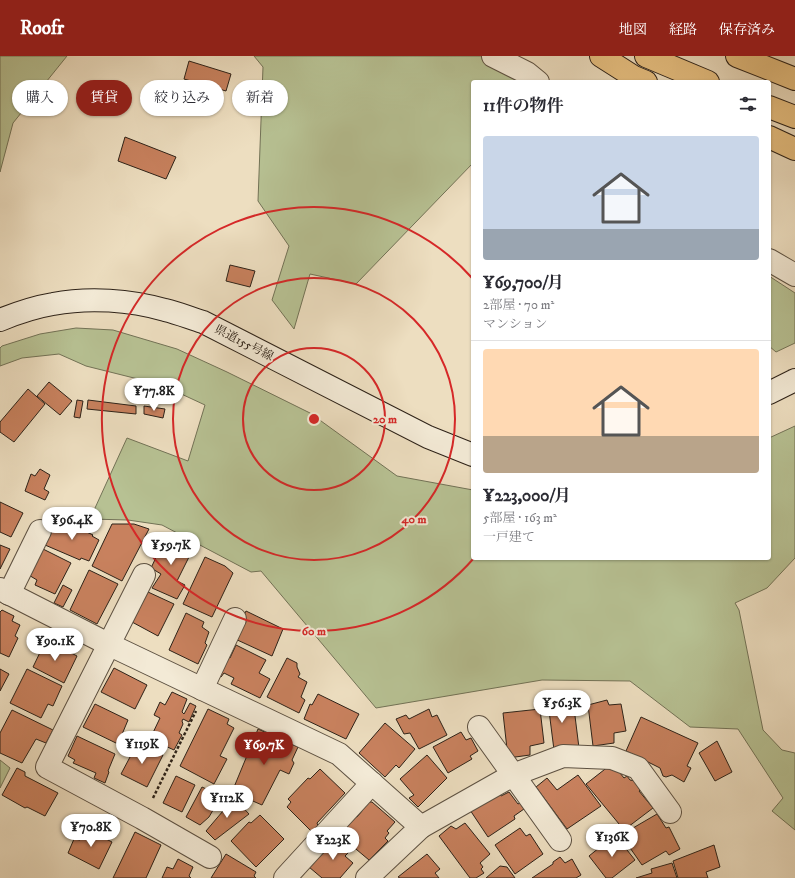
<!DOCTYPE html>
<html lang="ja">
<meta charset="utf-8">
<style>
body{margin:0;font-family:"IM FELL DW Pica","Noto Serif JP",serif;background:#f7f7f7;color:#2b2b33;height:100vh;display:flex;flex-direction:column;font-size:15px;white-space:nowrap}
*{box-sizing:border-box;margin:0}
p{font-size:13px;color:#7c7c81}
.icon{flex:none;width:22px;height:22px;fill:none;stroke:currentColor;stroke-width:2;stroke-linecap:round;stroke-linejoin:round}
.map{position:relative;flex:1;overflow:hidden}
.sheet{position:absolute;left:471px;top:24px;width:300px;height:480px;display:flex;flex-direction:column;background:#fff;border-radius:4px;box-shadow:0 1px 3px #0004}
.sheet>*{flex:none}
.hud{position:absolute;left:12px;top:24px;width:380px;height:36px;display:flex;gap:8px}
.price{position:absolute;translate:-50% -34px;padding:0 9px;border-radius:14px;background:#fff;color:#222;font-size:13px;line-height:26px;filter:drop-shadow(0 1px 2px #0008)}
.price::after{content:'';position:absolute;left:50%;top:24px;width:12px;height:9px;margin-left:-6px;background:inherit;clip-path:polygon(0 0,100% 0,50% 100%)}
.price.on{background:#8f2418;color:#fff}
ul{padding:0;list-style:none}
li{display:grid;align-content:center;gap:8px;height:212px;padding:0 12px}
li+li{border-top:1px solid #e1e1e2}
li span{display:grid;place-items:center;height:124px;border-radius:4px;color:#555}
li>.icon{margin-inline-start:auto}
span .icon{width:72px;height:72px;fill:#fffc;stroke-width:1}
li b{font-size:17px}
h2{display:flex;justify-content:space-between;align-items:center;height:48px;padding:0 12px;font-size:17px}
.pill{padding:0 14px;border-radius:18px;background:#fff;box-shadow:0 1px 3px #0004;font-size:14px;line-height:36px}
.pill.on{background:#8f2418;color:#fff}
header{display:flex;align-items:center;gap:24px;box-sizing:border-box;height:56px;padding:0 20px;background:#8f2418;color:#fff}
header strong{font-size:19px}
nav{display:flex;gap:22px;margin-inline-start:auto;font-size:14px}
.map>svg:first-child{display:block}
</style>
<header>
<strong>Roofr</strong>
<nav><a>地図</a><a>経路</a><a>保存済み</a></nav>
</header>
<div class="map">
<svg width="795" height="822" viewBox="0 0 795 822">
<rect width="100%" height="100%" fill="#eddec0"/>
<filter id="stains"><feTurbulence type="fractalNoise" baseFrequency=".005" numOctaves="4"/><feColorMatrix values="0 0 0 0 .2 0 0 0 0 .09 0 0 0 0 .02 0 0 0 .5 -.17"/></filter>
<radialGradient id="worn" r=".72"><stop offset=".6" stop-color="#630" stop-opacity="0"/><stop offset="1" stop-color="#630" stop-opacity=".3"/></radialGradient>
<g fill="#b7c193" stroke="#727256">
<polygon points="0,0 67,0 13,67 0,116"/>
<polygon points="254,0 486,0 522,26 473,26 473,107 356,228 310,218 294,273 272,244 289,190 258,145 263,11"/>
<polygon points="769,220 795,237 795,287 776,296 769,290"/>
<polygon points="76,272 113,274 177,293 227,316 310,357 397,420 473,434 473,502 769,502 769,382 795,370 795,502 767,532 735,547 739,554 763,674 782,694 795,697 795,774 772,755 783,742 738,673 690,671 630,625 542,624 376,652 261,515 251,516 162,469 128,464 90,463 127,382 188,405 205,349 162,329 86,310 59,298 22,302 0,310 0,292 2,290 40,278"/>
<polygon points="0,704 10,712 0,732"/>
</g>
<g fill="#c8815e" stroke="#2d2218">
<polygon points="189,5 231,18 226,35 184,23"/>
<polygon points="125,81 176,101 166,123 118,105"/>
<polygon points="230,209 255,215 250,231 226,225"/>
<polygon points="49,326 72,345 60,359 37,340"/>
<polygon points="28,333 45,348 14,386 0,376 0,366"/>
<polygon points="77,344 83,345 80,362 74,361"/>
<polygon points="88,344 136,350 136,358 87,353"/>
<polygon points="144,350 165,353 163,362 144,358"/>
<polygon points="40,413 50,419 44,433 49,436 45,444 25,435 31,418 35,420"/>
<polygon points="0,446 23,457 11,481 0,476"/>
<polygon points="57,462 93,479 92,480 99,484 89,505 81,502 80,504 45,489"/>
<polygon points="112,468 134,468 149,473 122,525 92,510"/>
<polygon points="167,478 194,491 177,525 185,529 177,543 152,532 161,518 151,512"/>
<polygon points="0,489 10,493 0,513"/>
<polygon points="43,493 71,507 55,538 35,529 37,524 27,518"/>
<polygon points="205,501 225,510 233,517 212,561 183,548"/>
<polygon points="89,514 118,528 97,568 70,554"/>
<polygon points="63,529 72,534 63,551 54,547"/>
<polygon points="148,536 174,548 158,580 132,566"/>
<polygon points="2,554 14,560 12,565 20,569 15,580 18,582 9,601 0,597 0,556"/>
<polygon points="246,555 283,573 272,600 233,582"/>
<polygon points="186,557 204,566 202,571 209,576 205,587 207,589 198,608 169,594"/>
<polygon points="46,584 77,600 64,627 33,611"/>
<polygon points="236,589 266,604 259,617 270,623 260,642 231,628 234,622 224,617 221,621 218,619 227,600 230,602"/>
<polygon points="287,602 297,607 297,611 300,618 298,621 307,626 301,641 305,644 299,657 267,641"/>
<polygon points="114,612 147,629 135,653 101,636"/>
<polygon points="0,613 9,618 0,635"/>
<polygon points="27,613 62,630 53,650 48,648 41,662 10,647"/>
<polygon points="172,636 187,643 182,656 184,658 190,647 196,650 189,666 183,663 182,665 183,668 179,677 182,679 174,694 150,683 160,662 154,659 160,646 165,649"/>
<polygon points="318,638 359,658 346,683 304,663 310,648 312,649"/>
<polygon points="561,638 563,653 574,652 579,692 554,694 547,639"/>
<polygon points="607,644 609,649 621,648 626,675 614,677 614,687 593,690 588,649"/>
<polygon points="95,648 128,664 118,688 83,671"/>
<polygon points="208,653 229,663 227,668 234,672 220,700 227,703 214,728 180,710"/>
<polygon points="429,653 432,661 437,659 447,679 419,693 410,677 404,678 396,663 406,659 409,663"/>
<polygon points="540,653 544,687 530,690 530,699 508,702 503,657"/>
<polygon points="12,654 53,674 46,687 36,683 22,707 0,697 0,677"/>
<polygon points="641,661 698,687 687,710 691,712 684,726 672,719 666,721 663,720 660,712 626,695"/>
<polygon points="385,667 415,693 399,712 396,709 385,721 359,697"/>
<polygon points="258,673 298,691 292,704 294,707 289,718 280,714 262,749 232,736"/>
<polygon points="461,676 466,684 471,682 478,695 470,700 472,703 448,717 433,691"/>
<polygon points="77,680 115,698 108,715 109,716 105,727 94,722 96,717 73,707 75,704 68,700"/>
<polygon points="717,685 732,716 715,725 699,697"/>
<polygon points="138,686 163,699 147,731 121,718"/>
<polygon points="427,699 447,722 418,751 409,742 414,739 400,723"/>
<polygon points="609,710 616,712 624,722 627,720 630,724 635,725 640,734 639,735 653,752 624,774 586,728"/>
<polygon points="17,712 25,716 25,720 58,737 45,760 27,751 25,752 2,739"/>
<polygon points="320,713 345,737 317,767 318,770 312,776 287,751 291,746 288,743 308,722 310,723"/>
<polygon points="578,719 601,750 567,773 536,731 547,722 557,734"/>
<polygon points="176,720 195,729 182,756 163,747"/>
<polygon points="202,731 224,741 220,748 216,749 209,761 200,769 186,761"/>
<polygon points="509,736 518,748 520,747 524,753 514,760 515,763 488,781 470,754 499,738 501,740"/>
<polygon points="234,742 249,758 215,784 206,775"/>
<polygon points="366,746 372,746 395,766 387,775 389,777 385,782 388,785 369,804 338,778 354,760 357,761 362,755 362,750"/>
<polygon points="657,758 666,772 669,771 680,793 669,799 666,795 642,809 621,779"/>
<polygon points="260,759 284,783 256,811 231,785 249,766 251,767"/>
<polygon points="465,767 490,798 480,807 483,811 481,813 484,817 476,822 470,822 439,780 451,770 456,773"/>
<polygon points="88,769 100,776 98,779 112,786 99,813 68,797 74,783 80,784"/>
<polygon points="520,772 526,780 530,778 543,798 515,818 495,789"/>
<polygon points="135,776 161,789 146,822 113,822"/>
<polygon points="615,779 635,804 612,822 606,822 589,800"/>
<polygon points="337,781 351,794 345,800 353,807 340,822 322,822 309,811"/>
<polygon points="714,789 720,811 706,816 708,822 678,822 673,805"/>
<polygon points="226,798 256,816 254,820 256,822 211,822"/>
<polygon points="427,798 440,813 435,817 439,822 400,822 398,821"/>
<polygon points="560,801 565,807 572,803 581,819 576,822 532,822 553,808 553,806"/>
<polygon points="178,803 193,811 189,820 191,822 162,822 167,811 173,813"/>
<polygon points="672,807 677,822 636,822 652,817 651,813"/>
<polygon points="500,810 507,811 515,822 486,822"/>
</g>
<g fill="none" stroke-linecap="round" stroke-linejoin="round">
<g stroke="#5d5142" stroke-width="24">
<g id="minor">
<polyline points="493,0 527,17 538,26"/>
<polyline points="769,204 795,219"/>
<polyline points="144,519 47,711 142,762 210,801"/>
<polyline points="0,533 110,589 339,698 421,771 367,822"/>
<polyline points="9,538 40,475"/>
<polyline points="202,633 235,563"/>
<polyline points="479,671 560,784"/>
<polyline points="421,771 513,719 563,700 612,702 638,712 670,756"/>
<polyline points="285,822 372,727"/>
</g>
</g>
<g stroke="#2d2218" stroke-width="24">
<g id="secondary">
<path d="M0,264C17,257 35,251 53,248C89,241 130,244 165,254C178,257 190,262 203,266L428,381L473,399"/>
<polyline points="769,337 795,324"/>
</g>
</g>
<g stroke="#2d2218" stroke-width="24">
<g id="motorway">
<polyline points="601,0 634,21 646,26"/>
<polyline points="646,0 708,26"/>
<polyline points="737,0 795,23"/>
<polyline points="769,51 795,61"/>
<polyline points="769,81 795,93"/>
</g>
</g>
<polyline stroke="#2d2218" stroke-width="2.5" stroke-dasharray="3 2" stroke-linecap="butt" points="153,742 196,655"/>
<use href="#minor" stroke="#f3ead6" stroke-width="22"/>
<use href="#secondary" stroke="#f3ead6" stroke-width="22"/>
<use href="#motorway" stroke="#e6bf80" stroke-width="22"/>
</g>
<g fill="none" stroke="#d62828" stroke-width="2">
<circle cx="314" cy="363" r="71"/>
<circle cx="314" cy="363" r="141"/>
<path d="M474 502A212 212 0 1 1 473 223"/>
</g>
<g text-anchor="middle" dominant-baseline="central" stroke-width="4" stroke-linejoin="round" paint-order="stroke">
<g font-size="12" fill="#2d2218" stroke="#f3ead6">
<text transform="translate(244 287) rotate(27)">県道155号線</text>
</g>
</g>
<circle cx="314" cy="363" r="6" fill="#d62828" stroke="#f3ead6" stroke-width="2"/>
<g font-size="12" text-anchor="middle" font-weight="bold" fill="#d62828" stroke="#f3ead6" stroke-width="4" stroke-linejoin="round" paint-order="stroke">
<text x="385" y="367">20 m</text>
<text x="414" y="467">40 m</text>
<text x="314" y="579">60 m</text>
</g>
<rect width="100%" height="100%" filter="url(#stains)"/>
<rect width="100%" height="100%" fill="url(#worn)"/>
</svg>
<b class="price" style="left:154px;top:356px">¥77.8K</b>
<b class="price" style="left:72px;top:485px">¥96.4K</b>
<b class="price" style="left:171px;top:510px">¥59.7K</b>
<b class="price" style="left:55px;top:606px">¥90.1K</b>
<b class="price" style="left:562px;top:668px">¥56.3K</b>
<b class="price" style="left:142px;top:709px">¥119K</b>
<b class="price on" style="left:264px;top:710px">¥69.7K</b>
<b class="price" style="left:227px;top:763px">¥112K</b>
<b class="price" style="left:91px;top:792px">¥70.8K</b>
<b class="price" style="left:612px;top:802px">¥136K</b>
<b class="price" style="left:333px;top:805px">¥223K</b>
<div class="hud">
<a class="pill">購入</a>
<a class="pill on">賃貸</a>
<a class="pill">絞り込み</a>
<a class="pill">新着</a>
</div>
<section class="sheet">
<h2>11件の物件<svg class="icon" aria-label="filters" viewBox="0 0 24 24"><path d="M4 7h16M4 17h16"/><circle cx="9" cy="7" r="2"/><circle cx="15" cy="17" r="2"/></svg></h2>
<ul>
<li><span style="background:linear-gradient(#c9d6e8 75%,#9aa5b1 0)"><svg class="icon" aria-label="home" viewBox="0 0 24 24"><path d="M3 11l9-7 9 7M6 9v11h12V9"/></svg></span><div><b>¥69,700/月</b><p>2部屋 · 70 m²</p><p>マンション</p></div></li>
<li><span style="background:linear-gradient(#ffd9b3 70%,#b9a48a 0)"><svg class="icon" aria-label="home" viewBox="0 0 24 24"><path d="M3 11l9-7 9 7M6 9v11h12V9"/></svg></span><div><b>¥223,000/月</b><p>5部屋 · 163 m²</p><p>一戸建て</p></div></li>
</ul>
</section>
</div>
